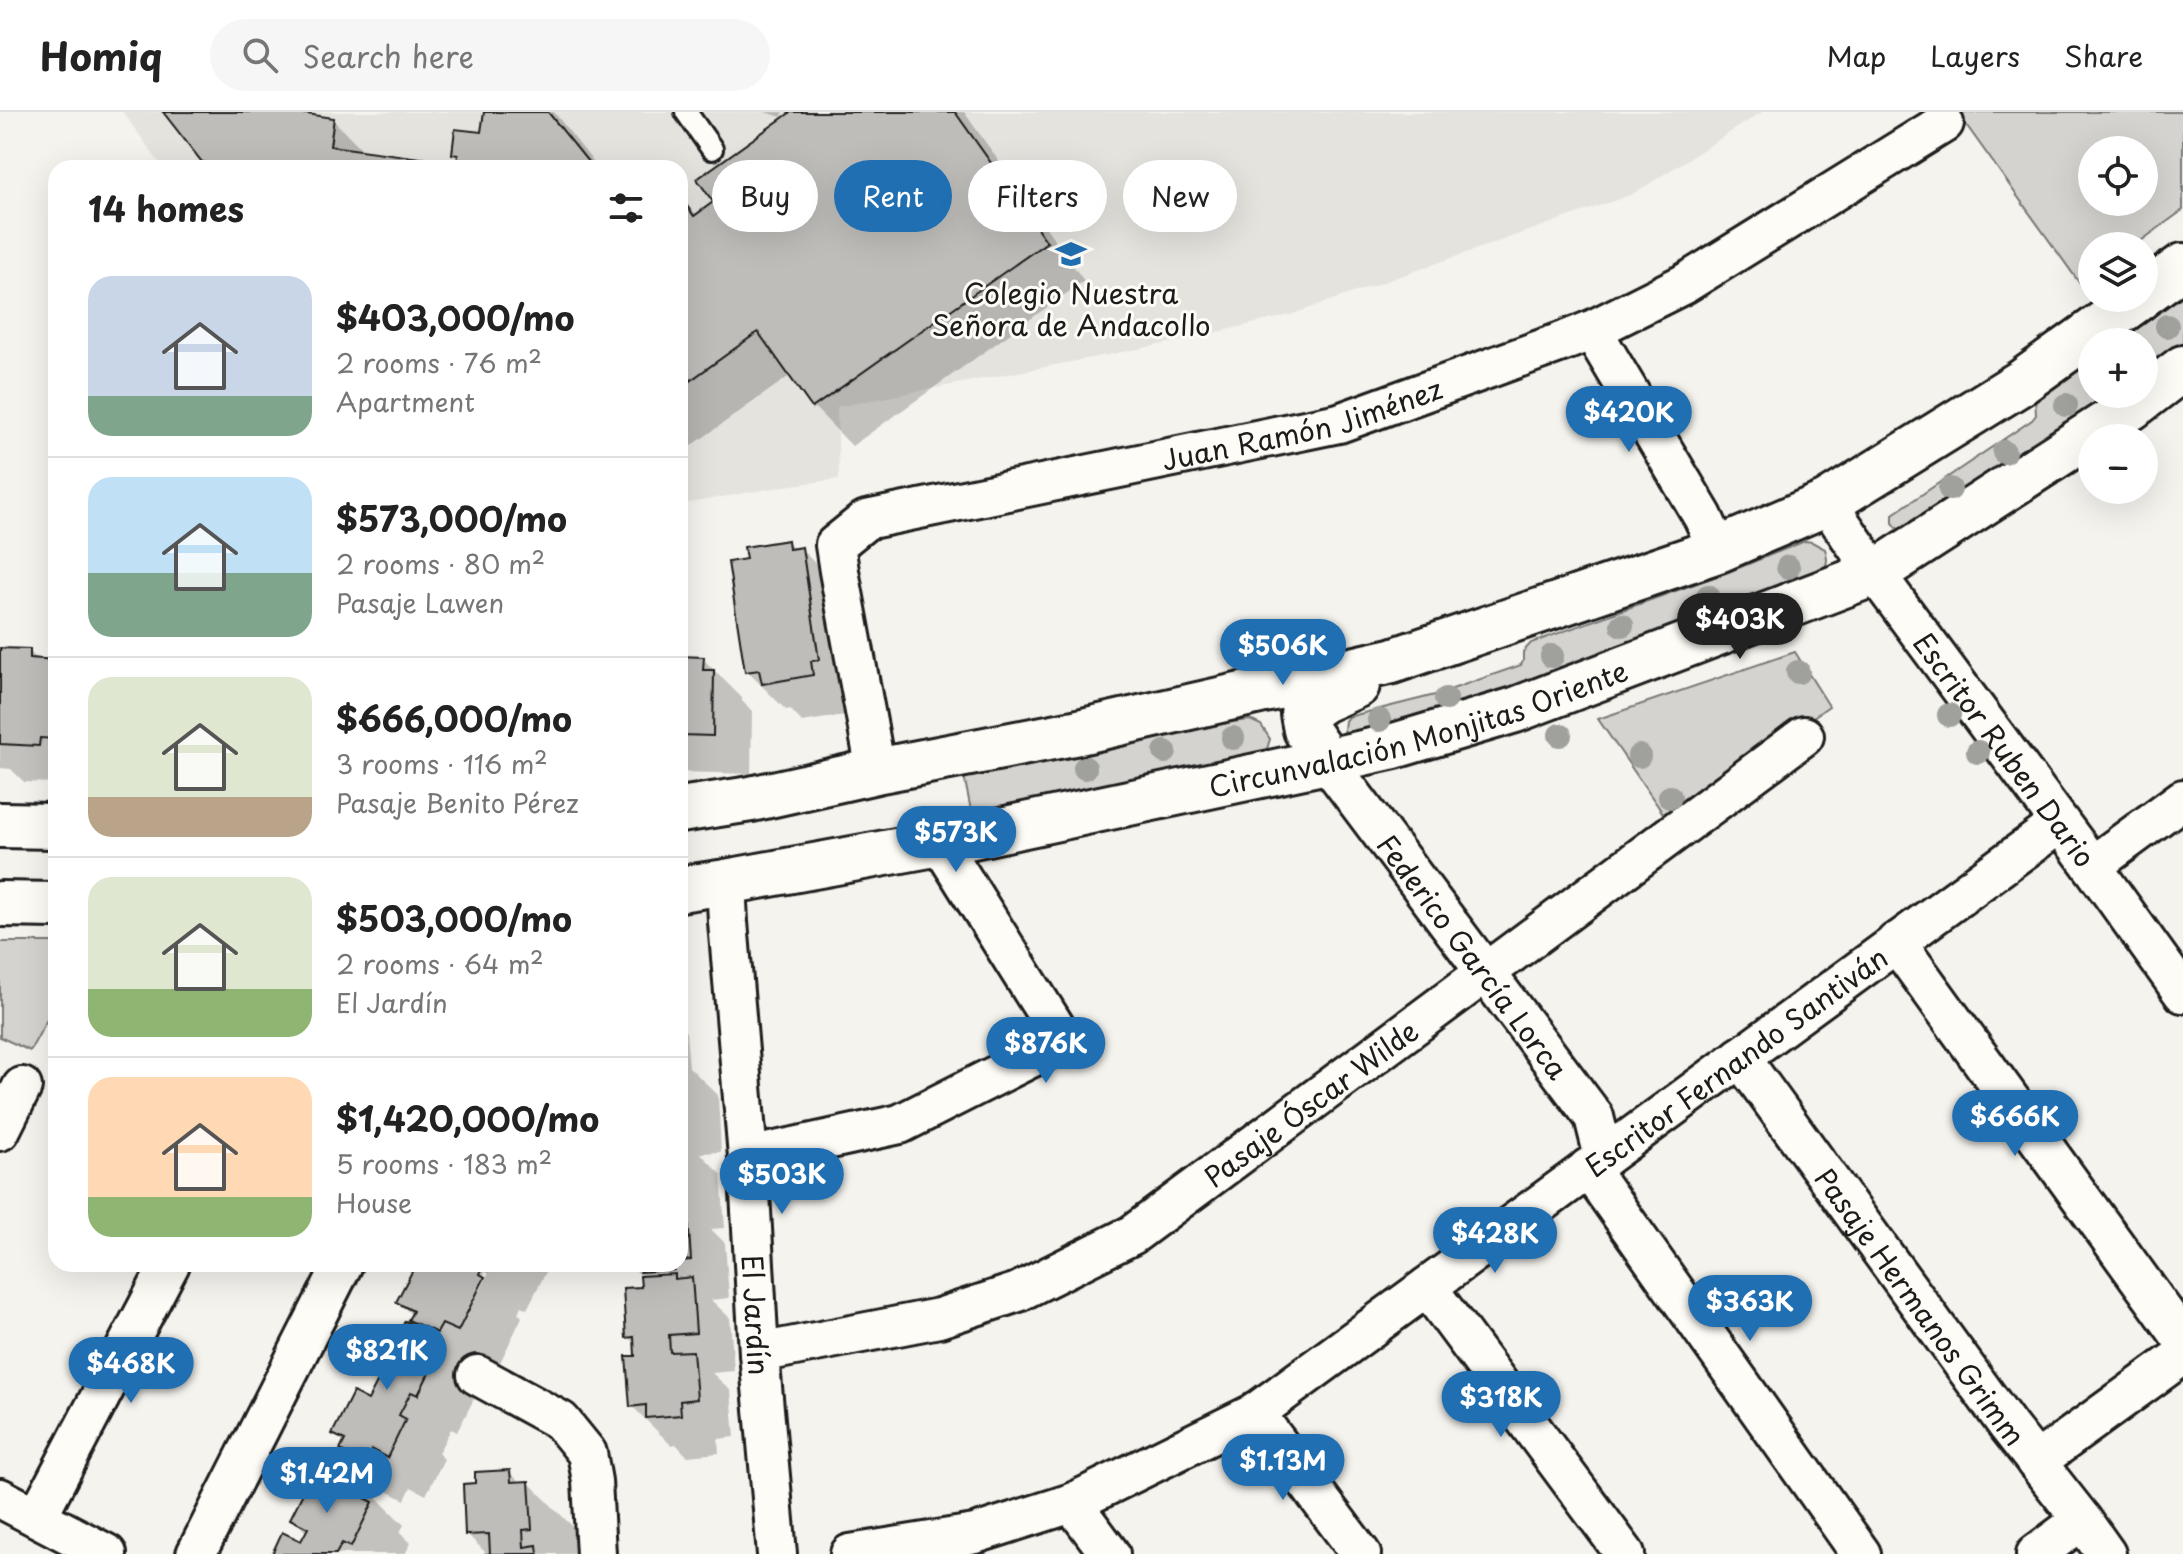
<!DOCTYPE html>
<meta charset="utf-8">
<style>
body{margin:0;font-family:"Playpen Sans",sans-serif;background:#f6f6f6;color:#222;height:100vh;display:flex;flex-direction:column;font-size:30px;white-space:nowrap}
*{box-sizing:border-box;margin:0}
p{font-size:26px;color:#767676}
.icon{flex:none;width:44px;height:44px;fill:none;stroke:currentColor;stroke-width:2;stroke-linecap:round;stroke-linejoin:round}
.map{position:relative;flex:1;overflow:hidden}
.details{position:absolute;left:48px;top:48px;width:640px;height:1112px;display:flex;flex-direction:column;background:#fff;border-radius:24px;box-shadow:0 8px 32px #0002}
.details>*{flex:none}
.hud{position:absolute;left:712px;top:48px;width:760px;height:72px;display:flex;gap:16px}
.tools{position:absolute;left:2078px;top:24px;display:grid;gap:16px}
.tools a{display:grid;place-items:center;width:80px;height:80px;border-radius:50%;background:#fff;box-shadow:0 8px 32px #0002;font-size:40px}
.price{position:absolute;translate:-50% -68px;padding:0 18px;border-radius:28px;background:#1f6fb2;color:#fff;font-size:26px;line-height:52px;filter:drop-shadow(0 2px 4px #0008)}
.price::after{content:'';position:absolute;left:50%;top:48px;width:24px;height:18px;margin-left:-12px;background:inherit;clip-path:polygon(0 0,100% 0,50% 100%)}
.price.selected{background:#222;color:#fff}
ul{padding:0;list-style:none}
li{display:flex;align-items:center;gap:24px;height:200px;padding:0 40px}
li+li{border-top:2px solid #e0e0e0}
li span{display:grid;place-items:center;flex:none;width:224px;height:160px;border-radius:24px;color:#555}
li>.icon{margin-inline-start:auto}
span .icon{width:96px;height:96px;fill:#fffc;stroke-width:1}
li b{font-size:34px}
h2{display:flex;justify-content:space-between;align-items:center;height:96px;padding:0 40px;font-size:34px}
.pill{padding:0 28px;border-radius:36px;background:#fff;box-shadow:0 8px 32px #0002;font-size:28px;line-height:72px}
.pill.selected{background:#1f6fb2;color:#fff}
header{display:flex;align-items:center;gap:48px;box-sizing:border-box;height:112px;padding:0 40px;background:#fff;border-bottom:2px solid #e0e0e0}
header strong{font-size:38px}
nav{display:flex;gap:44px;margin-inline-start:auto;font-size:28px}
.search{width:560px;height:72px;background:#f6f6f6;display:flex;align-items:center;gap:20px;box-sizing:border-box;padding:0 28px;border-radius:44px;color:#767676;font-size:30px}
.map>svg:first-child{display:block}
</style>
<header>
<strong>Homiq</strong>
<div class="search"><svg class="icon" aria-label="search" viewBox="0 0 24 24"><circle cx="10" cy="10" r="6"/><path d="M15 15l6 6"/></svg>Search here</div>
<nav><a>Map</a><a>Layers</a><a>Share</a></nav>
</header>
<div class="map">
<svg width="2183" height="1442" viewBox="0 0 2183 1442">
<rect width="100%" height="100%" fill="#f4f3ee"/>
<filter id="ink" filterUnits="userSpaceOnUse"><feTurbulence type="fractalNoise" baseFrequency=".0125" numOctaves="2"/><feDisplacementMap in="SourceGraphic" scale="16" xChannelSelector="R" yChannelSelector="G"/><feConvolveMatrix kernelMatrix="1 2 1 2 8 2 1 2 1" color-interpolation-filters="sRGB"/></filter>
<g filter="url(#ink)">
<polygon fill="#e4e3de" points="123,0 1762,0 1633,82 1290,203 1184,228 837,295 839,367 785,374 683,392 680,391 680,56 163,56"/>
<g fill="#d4d3cf" stroke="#787876" stroke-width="2" fill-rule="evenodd">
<path d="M1957,0H2183V98L2134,134H2092V165L2081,173ZM2092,38H2144V90H2092Z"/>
<polygon points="2183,177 2183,231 2144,260 2144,230 2111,230"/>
<polygon points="2092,244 2092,282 2115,282 1908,417 1898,417 1893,411 1893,402 2032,308 2036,303 2035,286"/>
<path d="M1805,429L1812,430L1825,437C1829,448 1827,455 1819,464L1420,608L1348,623L1344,618L1345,609L1348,605L1435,583L1521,553L1523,549V540L1531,531L1731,459Z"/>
<polygon points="1795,540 1829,594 1667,707 1598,607"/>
<polygon points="1250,608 1261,613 1270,627 1267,637 1262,642 972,703 964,664 1232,610"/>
<polygon points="0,830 56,830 56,891 30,939 0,925"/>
</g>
<g fill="#0003" fill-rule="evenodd">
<polygon points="166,0 309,0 308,4 333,8 366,41 459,54 459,47 454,42 482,22 486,0 554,0 598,56 211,56"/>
<polygon points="764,0 783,0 782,5"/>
<polygon points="794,0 964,0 1084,169 852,334 814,295 791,263 680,342 680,86 698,104 716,91"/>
<polygon points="787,430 795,438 801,437 840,476 851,602 802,610 790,597 786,598 747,559 748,449"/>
<polygon points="0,538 29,539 39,549 56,549 56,671 24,670 11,657 0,656"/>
<polygon points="680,546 703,547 742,586 742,589 752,599 751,662 680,660"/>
<polygon points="680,914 686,920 689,955 718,983 721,1040 700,1041 721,1062 725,1116 711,1117 725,1131 729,1186 711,1188 730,1206 734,1259 712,1261 731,1279 735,1325 718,1327 719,1341 687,1344 676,1332 671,1333 632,1294 637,1246 637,1233 628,1225 644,1177 642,1165 630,1152 680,1152"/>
<path d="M418,1152H550L527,1197L521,1194L518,1201L522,1205L497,1257L477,1258L458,1250L472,1264L478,1279L457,1320L451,1317L438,1341L444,1347L426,1383L411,1375L405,1388L381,1376L342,1337L345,1332L334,1321L369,1291L379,1272L365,1258L400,1224L423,1220L411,1207L413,1204L398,1190ZM487,1156L490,1158L480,1179L477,1176Z"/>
<polygon points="509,1360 521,1371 529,1371 582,1424 583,1442 487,1442 467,1422 478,1373"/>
<polygon points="328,1367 365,1374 404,1413 400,1420 411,1431 405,1442 274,1442 302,1432 307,1421 293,1407"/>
</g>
<g fill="#bebdba" stroke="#1c1c1c" stroke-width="2">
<polygon points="163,0 293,0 334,6 330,34 457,51 458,43 452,42 455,17 481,20 484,0 548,0 589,51 588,56 229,56 202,50"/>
<polygon points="791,0 955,0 1047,130 812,296 758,220 680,276 680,84 694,104 713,90 697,67"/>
<polygon points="788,428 789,437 802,435 819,548 811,549 813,563 762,572 759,558 745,560 728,450 746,447 744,435"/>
<polygon points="0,536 30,537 30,546 56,548 56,627 40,626 39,634 0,632"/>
<polygon points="680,544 704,545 703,558 714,558 713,624 680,623"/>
<polygon points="680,951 683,1002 680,1002"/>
<polygon points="680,1021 683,1021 687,1078 680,1078"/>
<polygon points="680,1090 687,1090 691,1148 680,1149"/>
<polygon points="416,1152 491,1152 488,1159 482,1157 480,1162 485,1165 458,1219 442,1212 437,1221 408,1208 413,1199 396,1190"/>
<polygon points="640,1152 674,1152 674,1158 640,1160"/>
<polygon points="675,1162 675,1167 692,1165 696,1221 669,1223 670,1240 693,1239 697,1287 680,1289 681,1303 646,1306 646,1293 630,1295 626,1244 635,1244 634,1225 626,1226 623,1176 641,1175 640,1164"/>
<polygon points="405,1209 434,1223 429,1234 440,1239 418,1283 411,1280 399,1303 406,1307 387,1346 372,1338 366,1351 340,1338 345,1328 332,1322 353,1280 368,1288 379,1267 362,1259 385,1214 399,1221"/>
<polygon points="331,1356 366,1373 361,1384 373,1390 351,1435 342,1431 336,1442 272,1442 282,1420 301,1429 308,1416 290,1407 315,1357 327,1364"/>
<polygon points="510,1358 511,1370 529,1369 532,1417 523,1418 524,1435 537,1433 538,1442 484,1442 490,1442 489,1422 465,1423 463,1372 475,1371 475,1360"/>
</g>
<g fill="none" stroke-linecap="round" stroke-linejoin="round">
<g stroke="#1c1c1c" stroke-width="26">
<polyline id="service" points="686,0 712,37"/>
</g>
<g stroke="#1c1c1c" stroke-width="44">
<g id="minor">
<polyline points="1592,218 1703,405 1718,438"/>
<path id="s1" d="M1827,391L1875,461L2092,754L2183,881"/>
<path id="s2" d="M1327,649L1594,1005L1604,1045"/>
<path id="s3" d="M876,659L839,459L835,433L866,408L1339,311L1567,228L1592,218L1684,172L1944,11"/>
<polyline points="2092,754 2183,687"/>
<path id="s4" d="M726,770L728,810L748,1045L759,1241L777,1442"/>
<polyline points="1896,830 2183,1227"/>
<path id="s5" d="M1740,945L2008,1314L2082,1408L2106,1442"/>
<polyline points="0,1019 22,975"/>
<polyline points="748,1045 900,1012 1052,935 1055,915 940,731"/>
<polyline points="1588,1056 1861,1442"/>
<polyline points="1427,1175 1625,1442"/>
<path id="s6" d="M759,1241L939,1206L1018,1180L1132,1123L1804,624"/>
<polyline points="477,1263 561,1309 587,1341 592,1369 596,1442"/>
<polyline points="1255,1301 1361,1442"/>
<polyline points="2036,1350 2183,1243"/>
<polyline points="0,1386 107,1442"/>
<polyline points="1072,1391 1110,1442"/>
<polyline points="37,1405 170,1152"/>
<polyline points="196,1442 343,1152"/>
<path id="s7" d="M850,1442L975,1422L1072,1391L1255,1301L2060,711"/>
<polyline points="2036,1442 2082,1408"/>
</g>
</g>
<g stroke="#1c1c1c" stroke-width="50">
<g id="tertiary">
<polyline points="2144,182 2183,154"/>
<polyline points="1327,649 1306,618 1303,602 1323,588 1357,573"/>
<polyline points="680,698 751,687 876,659 1079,620 1392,549 1718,438 1827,391 2022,270 2139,186"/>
<polyline points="0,713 56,714"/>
<path id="s8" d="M680,777L726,770L940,731L1327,649L1394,634L1515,598L1875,461L2132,295L2183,256"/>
<polyline points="0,792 56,793"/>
</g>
</g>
<use href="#service" stroke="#fdfcf7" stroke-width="20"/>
<use href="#minor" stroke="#fdfcf7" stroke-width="38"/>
<use href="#tertiary" stroke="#fdfcf7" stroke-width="44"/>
</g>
<g fill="#a0a09d">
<circle cx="2167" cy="214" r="12"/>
<circle cx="2066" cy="293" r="12"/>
<circle cx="2004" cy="340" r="12"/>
<circle cx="1950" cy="377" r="12"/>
<circle cx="1788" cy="455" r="12"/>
<circle cx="1708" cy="484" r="12"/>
<circle cx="1622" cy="513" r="12"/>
<circle cx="1552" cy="544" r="12"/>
<circle cx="1798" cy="560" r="12"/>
<circle cx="1446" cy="587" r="12"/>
<circle cx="1949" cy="603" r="12"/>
<circle cx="1379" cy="608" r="12"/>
<circle cx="1560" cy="623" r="12"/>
<circle cx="1233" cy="626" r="12"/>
<circle cx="1165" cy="640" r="12"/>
<circle cx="1978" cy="640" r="12"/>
<circle cx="1639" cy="644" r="12"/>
<circle cx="1085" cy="656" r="12"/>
<circle cx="1670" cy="685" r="12"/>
</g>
</g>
<defs>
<g id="school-bare" transform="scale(2.4)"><path d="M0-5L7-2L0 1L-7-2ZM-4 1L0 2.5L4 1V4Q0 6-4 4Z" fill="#1f6fb2" stroke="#fdfcf7" stroke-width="2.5" paint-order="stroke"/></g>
</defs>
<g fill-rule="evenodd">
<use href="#school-bare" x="1071" y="142"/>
</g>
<g text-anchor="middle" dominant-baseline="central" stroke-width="6" stroke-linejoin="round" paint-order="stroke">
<g font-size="28" fill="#1c1c1c" stroke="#fdfcf7">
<text x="1071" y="180">Colegio Nuestra<tspan x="1071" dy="32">Señora de Andacollo</tspan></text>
</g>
<g font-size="28" fill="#1c1c1c" stroke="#fdfcf7">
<text stroke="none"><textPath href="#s3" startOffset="716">Juan Ramón Jiménez</textPath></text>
<text stroke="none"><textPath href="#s8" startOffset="756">Circunvalación Monjitas Oriente</textPath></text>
<text stroke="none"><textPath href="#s1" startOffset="304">Escritor Ruben Dario</textPath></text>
<text stroke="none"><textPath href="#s2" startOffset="244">Federico García Lorca</textPath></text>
<text stroke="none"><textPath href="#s7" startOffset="1028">Escritor Fernando Santiván</textPath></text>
<text stroke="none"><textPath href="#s6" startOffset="616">Pasaje Óscar Wilde</textPath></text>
<text stroke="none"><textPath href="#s5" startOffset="308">Pasaje Hermanos Grimm</textPath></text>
<text stroke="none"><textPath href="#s4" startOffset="434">El Jardín</textPath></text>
</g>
</g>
</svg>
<div class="tools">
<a><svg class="icon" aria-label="locate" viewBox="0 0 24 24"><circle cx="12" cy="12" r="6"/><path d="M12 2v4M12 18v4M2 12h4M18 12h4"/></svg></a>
<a><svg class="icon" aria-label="layers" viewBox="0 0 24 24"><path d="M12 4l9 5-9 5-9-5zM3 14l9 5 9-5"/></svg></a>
<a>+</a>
<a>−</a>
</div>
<b class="price" style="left:1629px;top:342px">$420K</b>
<b class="price selected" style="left:1740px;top:549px">$403K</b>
<b class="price" style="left:1283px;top:575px">$506K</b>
<b class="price" style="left:956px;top:762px">$573K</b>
<b class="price" style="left:1046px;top:973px">$876K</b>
<b class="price" style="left:2015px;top:1046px">$666K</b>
<b class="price" style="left:782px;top:1104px">$503K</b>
<b class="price" style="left:1495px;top:1163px">$428K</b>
<b class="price" style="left:1750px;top:1231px">$363K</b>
<b class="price" style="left:387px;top:1280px">$821K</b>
<b class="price" style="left:131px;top:1293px">$468K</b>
<b class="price" style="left:1501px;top:1327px">$318K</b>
<b class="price" style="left:1283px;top:1390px">$1.13M</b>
<b class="price" style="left:327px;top:1403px">$1.42M</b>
<div class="hud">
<a class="pill">Buy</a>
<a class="pill selected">Rent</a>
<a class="pill">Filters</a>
<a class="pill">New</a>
</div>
<section class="details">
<h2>14 homes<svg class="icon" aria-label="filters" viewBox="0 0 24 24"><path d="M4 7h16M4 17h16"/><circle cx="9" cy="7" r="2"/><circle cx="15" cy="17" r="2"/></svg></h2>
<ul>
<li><span style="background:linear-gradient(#c9d6e8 75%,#7fa58c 0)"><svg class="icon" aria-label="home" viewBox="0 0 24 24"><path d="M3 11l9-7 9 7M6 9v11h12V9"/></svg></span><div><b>$403,000/mo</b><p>2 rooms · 76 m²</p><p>Apartment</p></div></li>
<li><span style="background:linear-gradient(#bfe0f5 60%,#7fa58c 0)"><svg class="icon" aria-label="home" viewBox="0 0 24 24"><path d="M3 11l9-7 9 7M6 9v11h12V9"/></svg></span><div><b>$573,000/mo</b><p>2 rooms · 80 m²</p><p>Pasaje Lawen</p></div></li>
<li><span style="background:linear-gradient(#dfe7d0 75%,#b9a48a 0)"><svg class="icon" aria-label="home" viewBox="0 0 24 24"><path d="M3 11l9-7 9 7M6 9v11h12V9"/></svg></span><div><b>$666,000/mo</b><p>3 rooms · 116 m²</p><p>Pasaje Benito Pérez</p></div></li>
<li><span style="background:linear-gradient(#dfe7d0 70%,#8fb573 0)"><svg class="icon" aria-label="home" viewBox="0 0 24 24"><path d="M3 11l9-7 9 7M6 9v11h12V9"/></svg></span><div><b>$503,000/mo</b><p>2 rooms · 64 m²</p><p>El Jardín</p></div></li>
<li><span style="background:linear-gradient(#ffd9b3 75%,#8fb573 0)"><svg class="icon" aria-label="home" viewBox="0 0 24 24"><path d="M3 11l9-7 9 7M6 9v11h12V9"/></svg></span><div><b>$1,420,000/mo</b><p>5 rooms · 183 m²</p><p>House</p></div></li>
</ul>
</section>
</div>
